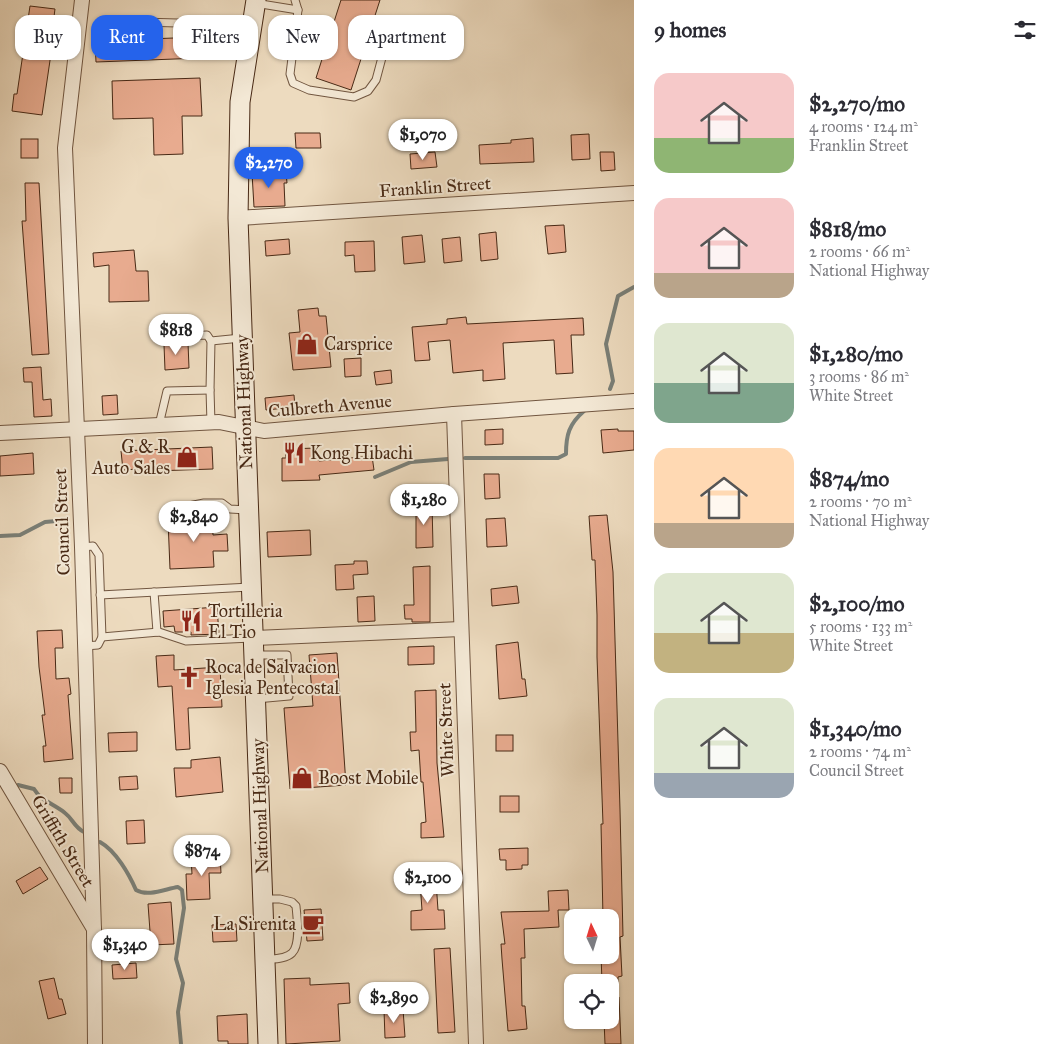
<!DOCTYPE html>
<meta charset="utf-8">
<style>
body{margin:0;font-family:"IM FELL Great Primer",serif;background:#f7f7f7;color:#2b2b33;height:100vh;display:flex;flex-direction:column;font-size:19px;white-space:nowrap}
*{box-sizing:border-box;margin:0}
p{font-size:16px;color:#7c7c81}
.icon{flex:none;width:28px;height:28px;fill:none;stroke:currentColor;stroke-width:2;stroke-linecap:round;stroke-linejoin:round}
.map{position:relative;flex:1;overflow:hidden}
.side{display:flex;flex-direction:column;background:#fff;width:425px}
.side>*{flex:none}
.banner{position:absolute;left:15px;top:15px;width:475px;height:45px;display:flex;gap:10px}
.needle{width:32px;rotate:356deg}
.buttons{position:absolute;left:564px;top:909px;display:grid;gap:10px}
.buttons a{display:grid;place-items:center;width:55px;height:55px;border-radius:10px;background:#fff;box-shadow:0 1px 4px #0004;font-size:25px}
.price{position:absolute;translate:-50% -42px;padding:0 11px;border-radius:18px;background:#fff;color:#222;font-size:16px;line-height:32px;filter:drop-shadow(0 1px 2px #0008)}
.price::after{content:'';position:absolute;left:50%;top:30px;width:15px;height:11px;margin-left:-8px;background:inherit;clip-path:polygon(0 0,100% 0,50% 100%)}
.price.on{background:#2563eb;color:#fff}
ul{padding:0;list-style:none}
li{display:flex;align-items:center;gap:15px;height:125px;padding:0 20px}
li span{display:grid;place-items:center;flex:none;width:140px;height:100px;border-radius:15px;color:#555}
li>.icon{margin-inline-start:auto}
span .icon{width:60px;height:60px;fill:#fffc;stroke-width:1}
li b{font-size:21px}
h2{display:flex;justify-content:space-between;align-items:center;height:60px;padding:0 20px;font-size:21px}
.pill{padding:0 18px;border-radius:15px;background:#fff;box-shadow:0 1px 4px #0004;font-size:18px;line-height:45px}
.pill.on{background:#2563eb;color:#fff}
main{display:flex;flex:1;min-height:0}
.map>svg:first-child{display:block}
</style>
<main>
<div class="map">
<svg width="634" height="1044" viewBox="0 0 634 1044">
<rect width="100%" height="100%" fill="#eddbbf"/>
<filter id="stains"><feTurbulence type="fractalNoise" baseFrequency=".004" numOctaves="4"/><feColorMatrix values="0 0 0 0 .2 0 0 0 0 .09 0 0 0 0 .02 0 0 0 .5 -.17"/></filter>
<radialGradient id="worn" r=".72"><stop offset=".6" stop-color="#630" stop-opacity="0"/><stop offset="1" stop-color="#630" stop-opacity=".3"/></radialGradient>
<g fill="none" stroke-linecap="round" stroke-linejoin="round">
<g stroke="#7a7f77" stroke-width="4">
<polyline points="610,389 613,381 606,344 618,296 634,287"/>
<path d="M465,458H558L566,454C566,435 569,424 584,411"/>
<polyline points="375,477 411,462 448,459"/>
<polyline points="0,536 20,535 45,522 68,520"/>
<path d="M18,785L34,789C41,801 54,804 65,813C73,819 74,827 84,832"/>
<path d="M100,842C116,851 129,874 136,890C148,897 165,889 178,887L182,890L184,908L176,959L183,983L178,1012L181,1044"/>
</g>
</g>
<g fill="#e8ab8f" stroke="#482915">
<polygon points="341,0 380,0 351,90 316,78"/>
<polygon points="30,6 55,9 51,40 53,40 42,115 12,111 14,94 17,94"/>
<polygon points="200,37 201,58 96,62 95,41"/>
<polygon points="200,78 202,116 182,116 183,154 154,155 153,118 113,119 112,81"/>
<polygon points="295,133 320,133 321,148 296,148"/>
<polygon points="589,134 590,159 572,160 571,135"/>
<polygon points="533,138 534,162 480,164 479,145 511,143 511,140"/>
<rect x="21" y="139" width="17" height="19"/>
<polygon points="435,152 437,167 411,169 410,154"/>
<polygon points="600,152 614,152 615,170 601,171"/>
<polygon points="286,172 287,183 284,183 285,206 254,207 252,173"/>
<polygon points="25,183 39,183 49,354 32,355 22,221 26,221"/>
<polygon points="564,225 566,252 548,254 545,226"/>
<polygon points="496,232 498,259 481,261 479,234"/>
<polygon points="422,235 425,262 404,264 402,237"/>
<polygon points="460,237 462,261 444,263 442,239"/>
<polygon points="289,239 290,254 266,256 265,241"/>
<polygon points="374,241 375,271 355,272 354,255 345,256 345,242"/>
<polygon points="134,250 136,271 148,271 149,301 109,302 109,265 94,267 93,253"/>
<polygon points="318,308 319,316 326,316 331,367 293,370 289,333 300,332 298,310"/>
<polygon points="466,317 467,324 583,318 584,335 571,335 573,373 556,374 554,340 503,343 505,379 483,381 483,370 453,373 450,340 428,342 430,360 415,361 412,327 447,324 447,319"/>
<polygon points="188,343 189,368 165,370 164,345"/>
<polygon points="361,358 361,376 345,377 344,359"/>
<polygon points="41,367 43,400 51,399 52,416 34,417 32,382 24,382 23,368"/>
<polygon points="391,370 392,383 376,385 374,372"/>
<polygon points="117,395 118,414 103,415 102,396"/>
<polygon points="294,395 295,407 266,410 265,398"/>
<polygon points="503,429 503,444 485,445 485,430"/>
<polygon points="618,429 618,431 634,431 634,450 603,453 601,430"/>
<polygon points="212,447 213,469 153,471 153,468 123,470 121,451"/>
<polygon points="317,448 319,461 372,456 374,470 319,475 320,480 282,481 282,458 286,458 285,449"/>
<polygon points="33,453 34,474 0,476 0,456"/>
<polygon points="484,474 499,474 500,498 485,499"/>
<polygon points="432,503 433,547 416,548 416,504"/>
<polygon points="202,512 212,512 213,535 227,534 228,551 213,551 214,567 170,569 168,520 202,518"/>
<polygon points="607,515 613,572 620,810 623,936 620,937 622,976 618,977 618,982 602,982 601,955 610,955 610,918 603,918 601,824 603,824 597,657 597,615 595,560 592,560 589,516"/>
<polygon points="505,518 507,546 487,547 486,519"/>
<polygon points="310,530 311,555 268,557 267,532"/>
<polygon points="354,561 367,561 368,574 353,575 354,589 336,590 335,565 354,564"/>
<polygon points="430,566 430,622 412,622 412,619 405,619 404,605 414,605 413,567"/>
<polygon points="517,586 519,603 492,606 491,589"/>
<polygon points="374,596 375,621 358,622 357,597"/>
<polygon points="217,607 219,634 191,635 191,632 175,632 174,626 164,627 163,611"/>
<polygon points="62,630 63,648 55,648 56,679 69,678 71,694 68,695 73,759 44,762 43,746 46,746 42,715 45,715 39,667 37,631"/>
<polygon points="518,642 522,679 525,679 527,696 499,699 496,645"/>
<polygon points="434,646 434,664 408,665 408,647"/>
<polygon points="337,653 346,785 290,789 284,708 313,706 309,655"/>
<polygon points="174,655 174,670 220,667 222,707 188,708 190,749 176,750 172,686 158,687 156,656"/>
<polygon points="436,690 437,763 444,837 421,838 421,823 426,822 423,782 421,782 419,750 411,751 410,732 416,732 415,691"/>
<polygon points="137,732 137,751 109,752 108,733"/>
<rect x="496" y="735" width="17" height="16"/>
<polygon points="220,757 223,792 176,797 174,768 191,768 191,760"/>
<polygon points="137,776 138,789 120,790 119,777"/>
<polygon points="59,778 72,778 72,793 60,793"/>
<rect x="500" y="796" width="19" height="16"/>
<polygon points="144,820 145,843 127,844 126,821"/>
<polygon points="528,848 528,865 522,865 522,869 506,870 506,860 500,860 499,849"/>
<polygon points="220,856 221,873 209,873 210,899 187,900 186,874 192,874 191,857"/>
<polygon points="40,867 48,879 23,894 16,881"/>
<polygon points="435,867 438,910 444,910 445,929 411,930 411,911 422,910 419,868"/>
<polygon points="568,890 569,910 558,910 559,927 524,929 525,958 521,958 522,1006 525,1006 527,1029 508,1031 502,959 501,944 505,944 501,912 549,911 548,891"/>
<polygon points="171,902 174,944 151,945 148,904"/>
<polygon points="321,909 323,940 307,941 304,910"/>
<polygon points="236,924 237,941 213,942 212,925"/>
<polygon points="450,948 455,1032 438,1033 434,949"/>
<polygon points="136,963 137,978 113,979 112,965"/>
<polygon points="54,978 59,999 62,999 66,1014 48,1019 39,981"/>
<polygon points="310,978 310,985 349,983 350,1003 338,1004 340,1041 286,1044 284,979"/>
<polygon points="610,997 619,997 621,1044 605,1044 604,1020 610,1020"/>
<polygon points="403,1009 405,1037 385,1038 384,1010"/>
<polygon points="247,1014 248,1044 228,1044 228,1041 218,1041 217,1016"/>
</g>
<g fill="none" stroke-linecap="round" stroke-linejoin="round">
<g stroke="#715640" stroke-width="9">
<g id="service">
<polyline points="295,0 298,10 290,74 293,83 309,90 354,97 368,91 376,80 392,20"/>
<polyline points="255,3 298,10"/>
<polyline points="104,21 251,25"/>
<polyline points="167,337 207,335 211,341 241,338"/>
<polyline points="210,390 211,423"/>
<polyline points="159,425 167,391 210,390 211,341"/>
<polyline points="168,510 204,503 222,503 230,509 247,510"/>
<polyline points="82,547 93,546 99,555 102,637 98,645 85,646"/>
<polyline points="154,592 157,632"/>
<polyline points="100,595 250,587"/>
<polyline points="102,637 159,632 186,641 252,638"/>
<polyline points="256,655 287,655 289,696 256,699"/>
<path d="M264,899H280L292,902L296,906C297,918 301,944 292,953C286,959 273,959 265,960"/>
</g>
</g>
<g stroke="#715640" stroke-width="16">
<g id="minor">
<polyline points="82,0 65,148 82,547 94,930 95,1044"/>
<polyline points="238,218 634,193"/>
<polyline points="454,414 476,1044"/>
<polyline points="0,433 219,422 264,431 454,414 634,401"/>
<polyline points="255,638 461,629"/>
<polyline points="0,771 94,929"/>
</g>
</g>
<g stroke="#482915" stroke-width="21">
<polyline id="secondary" points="256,0 240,102 238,218 268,1044"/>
</g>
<use href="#service" stroke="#f3e8d5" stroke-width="7"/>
<use href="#minor" stroke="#f3e8d5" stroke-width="14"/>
<use href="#secondary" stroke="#f3e8d5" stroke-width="19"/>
</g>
<defs>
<g id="shop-bare" transform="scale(1.725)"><path d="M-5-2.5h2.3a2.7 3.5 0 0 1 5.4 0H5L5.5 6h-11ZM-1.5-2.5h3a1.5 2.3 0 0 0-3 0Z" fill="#8f2418" stroke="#f3e8d5" stroke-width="2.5" paint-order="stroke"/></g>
<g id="restaurant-bare" transform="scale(1.725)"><path d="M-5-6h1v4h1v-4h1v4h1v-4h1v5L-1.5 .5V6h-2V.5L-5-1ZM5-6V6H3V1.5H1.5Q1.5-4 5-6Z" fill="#8f2418" stroke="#f3e8d5" stroke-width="2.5" paint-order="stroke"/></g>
<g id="church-bare" transform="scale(1.725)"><path d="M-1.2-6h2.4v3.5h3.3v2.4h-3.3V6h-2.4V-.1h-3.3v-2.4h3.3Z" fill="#8f2418" stroke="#f3e8d5" stroke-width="2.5" paint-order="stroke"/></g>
<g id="cafe-bare" transform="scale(1.725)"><path d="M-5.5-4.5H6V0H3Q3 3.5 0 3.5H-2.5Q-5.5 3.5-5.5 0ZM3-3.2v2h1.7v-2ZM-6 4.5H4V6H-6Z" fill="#8f2418" stroke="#f3e8d5" stroke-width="2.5" paint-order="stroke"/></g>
</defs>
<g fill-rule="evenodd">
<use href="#shop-bare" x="307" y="344"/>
<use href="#restaurant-bare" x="294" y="453"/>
<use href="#shop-bare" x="187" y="457"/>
<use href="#restaurant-bare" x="191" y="621"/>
<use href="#church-bare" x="189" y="677"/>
<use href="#shop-bare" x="302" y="778"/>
<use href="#cafe-bare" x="313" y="924"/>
</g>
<g text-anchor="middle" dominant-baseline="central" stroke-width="4" stroke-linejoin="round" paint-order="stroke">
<g font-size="18" fill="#482915" stroke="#f3e8d5">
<text transform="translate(435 187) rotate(-4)">Franklin Street</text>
<text transform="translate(244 402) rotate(-92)">National Highway</text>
<text transform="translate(330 406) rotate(-5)">Culbreth Avenue</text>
<text transform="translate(62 522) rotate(-92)">Council Street</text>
<text transform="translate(446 730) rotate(-92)">White Street</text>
<text transform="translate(260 806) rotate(-92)">National Highway</text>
<text transform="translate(63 841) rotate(59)">Griffith Street</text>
</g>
<g font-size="18" fill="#482915" stroke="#f3e8d5" text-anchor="start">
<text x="324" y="344">Carsprice</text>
<text x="170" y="447" text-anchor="end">G &amp; R<tspan x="170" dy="21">Auto Sales</tspan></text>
<text x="310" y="453">Kong Hibachi</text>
<text x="208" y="611">Tortilleria<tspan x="208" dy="21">El Tio</tspan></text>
<text x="205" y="667">Roca de Salvacion<tspan x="205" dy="21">Iglesia Pentecostal</tspan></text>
<text x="318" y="778">Boost Mobile</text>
<text x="296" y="924" text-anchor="end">La Sirenita</text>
</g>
</g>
<rect width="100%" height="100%" filter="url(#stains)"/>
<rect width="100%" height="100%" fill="url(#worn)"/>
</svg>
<div class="buttons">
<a><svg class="needle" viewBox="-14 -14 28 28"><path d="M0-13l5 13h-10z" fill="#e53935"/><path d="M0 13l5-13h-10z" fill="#7c7c81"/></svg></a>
<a><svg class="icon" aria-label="locate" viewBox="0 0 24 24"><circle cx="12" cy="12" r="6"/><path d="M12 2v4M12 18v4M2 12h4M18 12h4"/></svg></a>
</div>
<b class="price" style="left:423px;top:161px">$1,070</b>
<b class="price on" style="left:269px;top:189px">$2,270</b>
<b class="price" style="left:176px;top:356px">$818</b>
<b class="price" style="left:424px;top:526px">$1,280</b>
<b class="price" style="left:194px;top:543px">$2,840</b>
<b class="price" style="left:202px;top:877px">$874</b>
<b class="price" style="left:428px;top:904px">$2,100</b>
<b class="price" style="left:125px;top:971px">$1,340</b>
<b class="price" style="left:394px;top:1024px">$2,890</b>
<div class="banner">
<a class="pill">Buy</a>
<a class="pill on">Rent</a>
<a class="pill">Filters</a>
<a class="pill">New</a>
<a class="pill">Apartment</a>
</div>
</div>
<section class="side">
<h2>9 homes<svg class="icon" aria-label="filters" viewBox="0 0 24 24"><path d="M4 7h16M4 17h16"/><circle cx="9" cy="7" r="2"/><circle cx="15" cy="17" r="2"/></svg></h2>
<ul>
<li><span style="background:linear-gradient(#f6c9c9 65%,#8fb573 0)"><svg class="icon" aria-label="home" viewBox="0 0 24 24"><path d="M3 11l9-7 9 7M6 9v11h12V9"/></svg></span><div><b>$2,270/mo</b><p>4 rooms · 124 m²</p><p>Franklin Street</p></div></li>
<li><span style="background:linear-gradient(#f6c9c9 75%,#b9a48a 0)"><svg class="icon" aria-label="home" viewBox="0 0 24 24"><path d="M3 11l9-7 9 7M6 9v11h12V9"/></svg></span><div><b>$818/mo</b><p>2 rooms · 66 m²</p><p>National Highway</p></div></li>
<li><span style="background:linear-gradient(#dfe7d0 60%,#7fa58c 0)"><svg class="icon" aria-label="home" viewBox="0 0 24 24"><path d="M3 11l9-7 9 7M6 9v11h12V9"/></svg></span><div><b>$1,280/mo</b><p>3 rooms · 86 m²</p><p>White Street</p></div></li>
<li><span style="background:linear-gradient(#ffd9b3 75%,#b9a48a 0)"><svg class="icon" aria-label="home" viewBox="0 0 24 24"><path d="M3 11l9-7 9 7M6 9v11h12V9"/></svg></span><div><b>$874/mo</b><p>2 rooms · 70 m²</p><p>National Highway</p></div></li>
<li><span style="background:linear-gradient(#dfe7d0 60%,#c2b280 0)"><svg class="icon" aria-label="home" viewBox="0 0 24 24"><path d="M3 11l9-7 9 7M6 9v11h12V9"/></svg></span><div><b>$2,100/mo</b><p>5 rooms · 133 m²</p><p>White Street</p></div></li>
<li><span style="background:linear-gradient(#dfe7d0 75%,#9aa5b1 0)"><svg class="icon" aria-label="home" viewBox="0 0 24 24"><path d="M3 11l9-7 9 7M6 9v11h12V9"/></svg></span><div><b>$1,340/mo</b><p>2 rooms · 74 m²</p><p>Council Street</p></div></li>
</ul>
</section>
</main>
